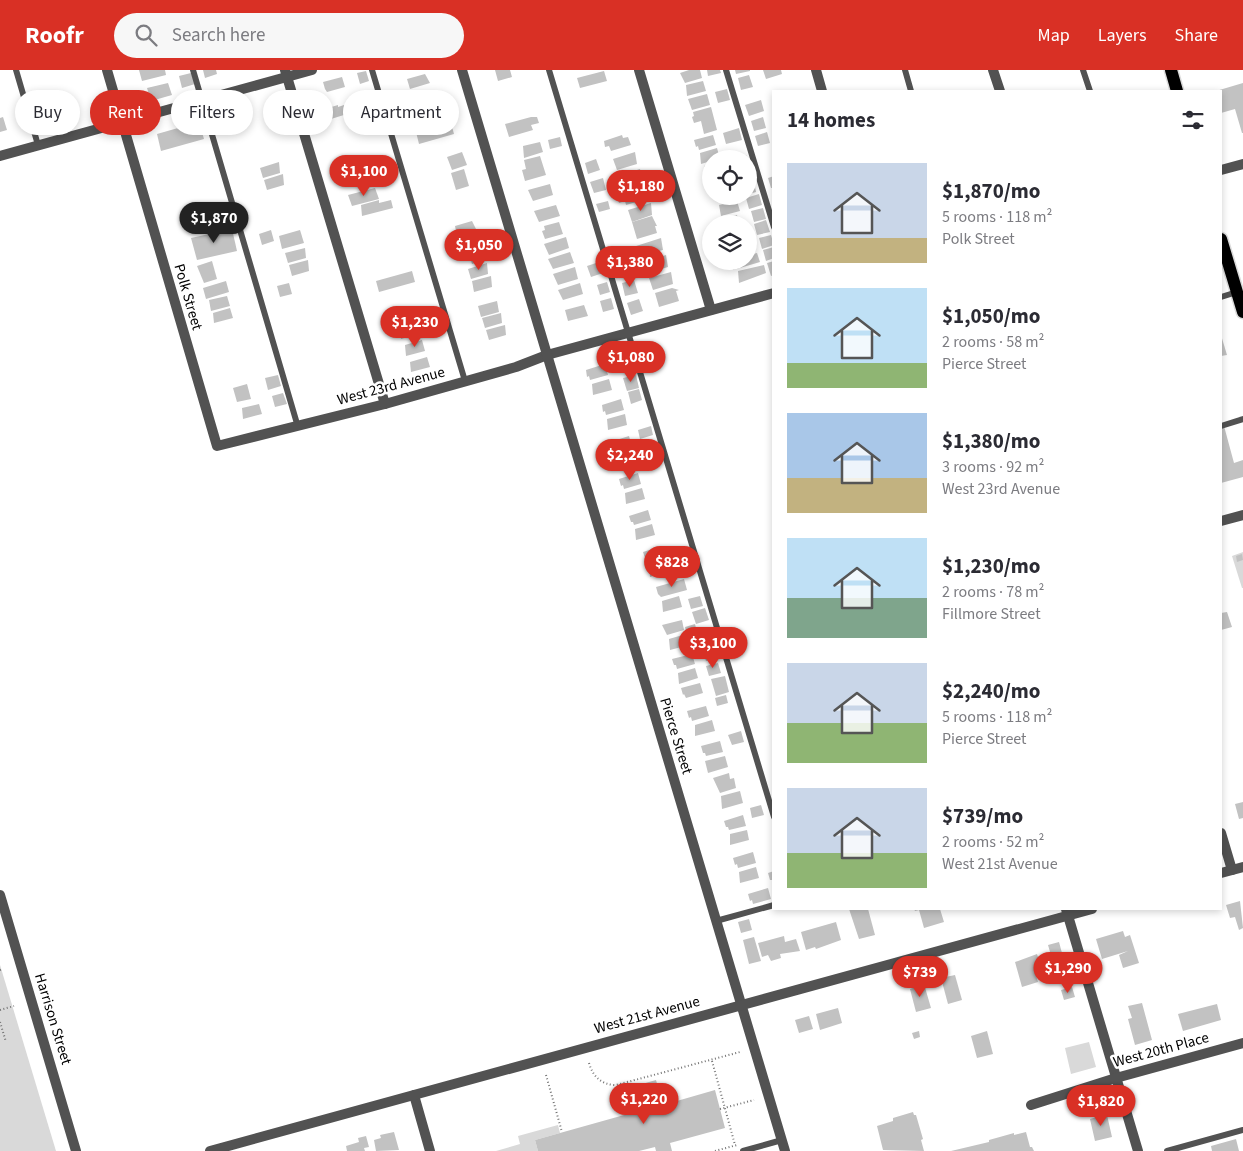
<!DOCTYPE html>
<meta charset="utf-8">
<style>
body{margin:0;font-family:"Source Sans 3",sans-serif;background:#f7f7f7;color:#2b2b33;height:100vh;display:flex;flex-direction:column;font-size:19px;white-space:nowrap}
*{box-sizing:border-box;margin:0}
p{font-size:16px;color:#7c7c81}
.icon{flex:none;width:28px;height:28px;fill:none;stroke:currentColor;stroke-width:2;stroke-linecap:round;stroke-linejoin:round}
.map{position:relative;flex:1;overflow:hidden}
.side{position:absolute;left:772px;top:20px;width:450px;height:820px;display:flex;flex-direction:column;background:#fff;border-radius:0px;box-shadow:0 2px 8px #0003}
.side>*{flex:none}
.top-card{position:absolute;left:15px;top:20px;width:475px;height:45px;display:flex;gap:10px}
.fabs{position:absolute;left:702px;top:80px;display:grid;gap:10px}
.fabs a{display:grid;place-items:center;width:55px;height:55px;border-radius:50%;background:#fff;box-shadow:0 2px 8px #0003;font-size:25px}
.price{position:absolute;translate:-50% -42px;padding:0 11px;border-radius:18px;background:#d93025;color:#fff;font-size:16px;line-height:32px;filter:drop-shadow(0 1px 2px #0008)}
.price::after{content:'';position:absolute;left:50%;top:30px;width:15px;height:11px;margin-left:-8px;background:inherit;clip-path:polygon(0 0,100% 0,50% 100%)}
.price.active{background:#222;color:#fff}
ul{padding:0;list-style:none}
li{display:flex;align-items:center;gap:15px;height:125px;padding:0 15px}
li span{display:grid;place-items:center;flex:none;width:140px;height:100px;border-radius:0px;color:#555}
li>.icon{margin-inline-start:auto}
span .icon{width:60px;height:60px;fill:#fffc;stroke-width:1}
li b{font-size:21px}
h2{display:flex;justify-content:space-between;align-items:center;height:60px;padding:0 15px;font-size:21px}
.tag{padding:0 18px;border-radius:22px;background:#fff;box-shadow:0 2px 8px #0003;font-size:18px;line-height:45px}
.tag.active{background:#d93025;color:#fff}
header{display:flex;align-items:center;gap:30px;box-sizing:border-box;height:70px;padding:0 25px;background:#d93025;color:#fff}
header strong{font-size:24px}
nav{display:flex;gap:28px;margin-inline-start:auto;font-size:18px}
.search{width:350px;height:45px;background:#f7f7f7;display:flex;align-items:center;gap:12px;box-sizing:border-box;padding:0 18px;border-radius:28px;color:#7c7c81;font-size:19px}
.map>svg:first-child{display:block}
</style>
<header>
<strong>Roofr</strong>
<div class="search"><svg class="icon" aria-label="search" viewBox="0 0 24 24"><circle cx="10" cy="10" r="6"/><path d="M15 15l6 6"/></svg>Search here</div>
<nav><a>Map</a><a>Layers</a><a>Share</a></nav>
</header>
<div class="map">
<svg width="1243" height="1081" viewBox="0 0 1243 1081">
<rect width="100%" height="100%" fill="#fff"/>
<g fill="#d9d9d9">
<polygon points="1243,482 1243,518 1242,518 1232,486"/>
<polygon points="0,895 56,1081 0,1081"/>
<polygon points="1089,972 1096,997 1071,1004 1065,978"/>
<polygon points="558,1055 560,1063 535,1070 538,1081 496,1081 520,1074 518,1066"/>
</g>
<g fill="#c2c2c2">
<polygon points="139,0 165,0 166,5 142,11"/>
<polygon points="203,0 216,0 217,4 205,8"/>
<polygon points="495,0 510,0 512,7 498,11"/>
<polygon points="689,0 700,0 702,8 685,13 680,3"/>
<polygon points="707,0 720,0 721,3 708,6"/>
<polygon points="735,0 750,0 750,1 736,4"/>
<polygon points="763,0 781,0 782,4 766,9"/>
<polygon points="366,1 369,11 360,14 357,3"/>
<polygon points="604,1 607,11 580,18 577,8"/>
<polygon points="191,3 195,14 182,18 179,6"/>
<polygon points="425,4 430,13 410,19 407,9"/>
<polygon points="749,5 753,17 741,20 738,8"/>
<polygon points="342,7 345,17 327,22 325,19 323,12"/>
<polygon points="703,11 706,21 687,26 686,15"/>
<polygon points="168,13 172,25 151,31 147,18"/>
<polygon points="1243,13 1243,63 1242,63 1235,39 1221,43 1221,21 1216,21"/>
<polygon points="727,19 730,30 718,33 715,22"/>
<polygon points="441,21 445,33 426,38 423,26"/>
<polygon points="707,24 710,35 692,40 688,29"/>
<polygon points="761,30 764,41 749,46 745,35"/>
<polygon points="448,33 451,43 418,52 415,43"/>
<polygon points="338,35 338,37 344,35 347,44 331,49 328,38"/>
<polygon points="711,37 717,60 704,64 701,51 694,53 692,47 694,46 693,42"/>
<polygon points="3,47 7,60 0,62 0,48"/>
<polygon points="531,47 537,47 539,53 531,55 533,60 509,67 505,54"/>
<polygon points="763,47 766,58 754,61 751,51"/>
<polygon points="199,52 204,69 161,81 157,64"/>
<polygon points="451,53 454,64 419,74 416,62"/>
<polygon points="739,58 742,70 726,74 723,63"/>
<polygon points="767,62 770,73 758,76 755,66"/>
<polygon points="622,65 623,68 628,67 631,75 611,81 609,76 605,77 604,71"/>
<polygon points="713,65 716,75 699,80 698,76 696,77 694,70"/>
<polygon points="560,67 562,76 550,79 548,70"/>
<polygon points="540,72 543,82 524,88 523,76"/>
<polygon points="717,78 720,89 711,89 711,91 701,94 700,83"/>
<polygon points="462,82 467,95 452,100 447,87"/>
<polygon points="635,82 637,94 617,100 613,89"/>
<polygon points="746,85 748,89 734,89 734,88"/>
<polygon points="540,86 546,105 525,111 522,100 526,99 524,90"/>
<polygon points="596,89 600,100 588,104 585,93"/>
<polygon points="279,92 280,103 263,108 260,98"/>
<polygon points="711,94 711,106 709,106 704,96"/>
<polygon points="464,99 469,116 456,120 451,103"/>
<polygon points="640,99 642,111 622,117 618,106"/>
<polygon points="283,104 284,115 267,120 264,110"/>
<polygon points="774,106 774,118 771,118 768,108"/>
<polygon points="603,108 606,120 594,123 590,112"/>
<polygon points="754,112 756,122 749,124 749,113"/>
<polygon points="550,114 553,125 533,131 528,120"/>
<polygon points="645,117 647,129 626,135 625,131 619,133 617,125"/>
<polygon points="375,118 379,129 352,136 348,125"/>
<polygon points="759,124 762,135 749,139 746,128"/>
<polygon points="715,126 737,126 738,127 718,132"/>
<polygon points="379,130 379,133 391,130 393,138 362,146 361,135"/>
<polygon points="608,131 610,139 599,142 596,134"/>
<polygon points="737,131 740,141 721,146 719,135"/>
<polygon points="651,133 652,145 632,152 628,140"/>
<polygon points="556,135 560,146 539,152 534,141"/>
<polygon points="763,138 766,149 754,152 751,141"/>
<polygon points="737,145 739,154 719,154 718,150"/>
<polygon points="652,146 657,156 655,156 657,163 637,169 632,152"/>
<polygon points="766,150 770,162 757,165 754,154"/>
<polygon points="472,151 477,161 457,166 455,156"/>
<polygon points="559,152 563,164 545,169 542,161 545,160 544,156"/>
<polygon points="232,159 237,181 197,190 191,168"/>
<polygon points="271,160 274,171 262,175 259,164"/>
<polygon points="300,160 304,173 282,179 279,166"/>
<polygon points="771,165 774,175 762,179 759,168"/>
<polygon points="566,167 569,178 549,185 544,174"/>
<polygon points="661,168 663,180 636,187 633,177"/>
<polygon points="480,169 486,190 472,194 466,173"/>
<polygon points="622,176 625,187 614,190 611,179"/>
<polygon points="774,177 774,188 766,191 763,180"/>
<polygon points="305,178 306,188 288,193 285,183"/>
<polygon points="570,182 574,193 553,199 548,189"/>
<polygon points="757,183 760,192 733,200 731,191 749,191 749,185"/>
<polygon points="666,185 668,197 648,203 644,192"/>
<polygon points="308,190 309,201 292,206 289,195"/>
<polygon points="212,191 217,209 204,213 197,196"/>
<polygon points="774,191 774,205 771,206 767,193"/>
<polygon points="599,192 603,203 591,207 587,196"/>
<polygon points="487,193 488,204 471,209 468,199"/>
<polygon points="764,195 766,203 739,213 738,201"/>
<polygon points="575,197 578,209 558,215 553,204"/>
<polygon points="412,201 415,212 379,222 376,211"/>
<polygon points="671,202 673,214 653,220 649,208"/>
<polygon points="491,206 492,217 474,222 472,211"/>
<polygon points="634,210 638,223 625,226 622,213"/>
<polygon points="226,211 229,222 206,229 203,218"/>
<polygon points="607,212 610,222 600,225 597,215"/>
<polygon points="289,213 292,224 280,227 277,216"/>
<polygon points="580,213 583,224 563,230 558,220"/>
<polygon points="672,218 679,220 676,221 679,231 659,237 655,223"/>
<polygon points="227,226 230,236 211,241 209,230"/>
<polygon points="611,228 614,239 603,242 600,231"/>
<polygon points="639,229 643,241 631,245 627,233"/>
<polygon points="497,231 499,242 481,247 478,236"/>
<polygon points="584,235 588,246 568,251 565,240"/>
<polygon points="230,238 233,248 214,253 213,243"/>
<polygon points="501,243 502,253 485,258 482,248"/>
<polygon points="417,253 420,263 401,269 400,258"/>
<polygon points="505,255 506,265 489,270 486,260"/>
<polygon points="1221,265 1227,285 1221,286"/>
<polygon points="422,270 425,281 406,286 405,275"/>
<polygon points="427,287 430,297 411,302 410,292"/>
<polygon points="605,294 608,305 590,310 589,306 587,307 586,300"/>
<polygon points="278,305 281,316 268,320 265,308"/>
<polygon points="636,305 639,318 627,321 623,308"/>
<polygon points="609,309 612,320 593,325 592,314"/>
<polygon points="247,314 251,329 237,332 233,318"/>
<polygon points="639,319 642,330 631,334 628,322"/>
<polygon points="283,323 287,334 275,337 272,326"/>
<polygon points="621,329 624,340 606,345 605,341 603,342 602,335"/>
<polygon points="259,334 262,344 243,349 242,338"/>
<polygon points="625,344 627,355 608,360 607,349"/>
<polygon points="651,356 653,365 640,369 638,360"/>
<polygon points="1224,356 1234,393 1243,390 1243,407 1221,413 1221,357"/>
<polygon points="629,366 632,377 614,382 613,378 611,379 610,372"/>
<polygon points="633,382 636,392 616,397 616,386"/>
<polygon points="638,403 641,414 624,419 623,415 621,416 619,409"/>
<polygon points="642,418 645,429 626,434 625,423"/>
<polygon points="648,440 651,450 634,455 633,452 631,452 629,446"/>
<polygon points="652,454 655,465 636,470 635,459"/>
<polygon points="662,476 665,487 648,491 647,488 645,488 643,482"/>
<polygon points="1242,484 1243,490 1237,492 1236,486"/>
<polygon points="666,491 669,501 650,507 649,496"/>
<polygon points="684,509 687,520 661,527 658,524 656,517"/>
<polygon points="679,526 682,537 663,542 662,531"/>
<polygon points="700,526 703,536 691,539 688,529"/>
<polygon points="705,538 709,550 696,554 692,542"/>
<polygon points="1227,542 1232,557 1221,560 1221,543"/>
<polygon points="682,550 684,560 667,565 662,555"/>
<polygon points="695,554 696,558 686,561 685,557"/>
<polygon points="711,562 714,573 702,576 699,565"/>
<polygon points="686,564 689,575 670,580 669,569"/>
<polygon points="713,578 716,588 706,591 703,581"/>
<polygon points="692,584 695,594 677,599 676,595 674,595 672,589"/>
<polygon points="718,593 721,603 709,606 706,596"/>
<polygon points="695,598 698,608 679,614 678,603"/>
<polygon points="725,606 729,622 716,626 711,609"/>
<polygon points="700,613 703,623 686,628 684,624 683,625 681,618"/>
<polygon points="726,625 728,633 717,636 715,628"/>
<polygon points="706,636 709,646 692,651 691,647 689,648 687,641"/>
<polygon points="712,650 715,661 695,666 695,655"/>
<polygon points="741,661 744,672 732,675 728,665"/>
<polygon points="720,671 723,682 706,686 705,683 703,683 701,676"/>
<polygon points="725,686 728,697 708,703 705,691"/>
<polygon points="729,703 730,709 734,708 736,718 720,723 713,708"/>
<polygon points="740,721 743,733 722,739 721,726"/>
<polygon points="1243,732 1243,748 1239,749 1235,734"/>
<polygon points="761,735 764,745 752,748 750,738"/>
<polygon points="743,745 746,756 729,760 728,757 726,757 724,751"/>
<polygon points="747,760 749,770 730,775 730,764"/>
<polygon points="753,782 756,793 738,798 737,794 735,795 733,788"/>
<polygon points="756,797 759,808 740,813 739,802"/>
<polygon points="774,801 774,810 770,810 768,803"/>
<polygon points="768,818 771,829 753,834 752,830 750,831 748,824"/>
<polygon points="1240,831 1243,858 1239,860 1235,847 1230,848 1226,835"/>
<polygon points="849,839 868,839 875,865 859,869"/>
<polygon points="914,839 940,839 944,852 924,858 919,840 915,841"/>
<polygon points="749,849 752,860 741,863 738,852"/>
<polygon points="836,852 841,870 816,879 815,877 806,880 801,862"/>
<polygon points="1123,861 1125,867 1130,865 1139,893 1123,898 1119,885 1128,881 1102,889 1096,869"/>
<polygon points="784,866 785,872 796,869 800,881 780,884 781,888 771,891 768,885 762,887 758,873"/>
<polygon points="754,867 761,891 749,894 743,870"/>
<polygon points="1059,872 1065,894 1063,895 1064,900 1056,902 1048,875"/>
<polygon points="1037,884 1041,896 1034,899 1038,912 1022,917 1015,892"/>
<polygon points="955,905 962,930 948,934 941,908"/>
<polygon points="924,914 931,938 916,942 910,919"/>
<polygon points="1072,917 1075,927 1064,930 1061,920"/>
<polygon points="1142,933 1152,970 1135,975 1128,949 1132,948 1128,936"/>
<polygon points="1217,934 1221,950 1183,961 1178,944"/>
<polygon points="838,938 842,953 820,960 816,944"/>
<polygon points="809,946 813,959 799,963 795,950"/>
<polygon points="919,961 920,967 914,969 912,963"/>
<polygon points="987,961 993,984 977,988 971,966"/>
<polygon points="656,1010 663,1035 715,1020 725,1058 670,1073 672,1081 656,1081 655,1077 639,1081 538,1081 535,1070 642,1040 635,1016"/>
<polygon points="913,1042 914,1045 916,1045 923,1069 921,1070 924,1081 883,1080 877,1056 893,1051 893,1048"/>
<polygon points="1101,1043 1102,1046 1107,1045 1112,1067 1095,1071 1090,1049 1097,1047 1096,1044"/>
<polygon points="394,1062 399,1080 376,1081 374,1070 381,1068 380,1065"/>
<polygon points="1026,1062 1030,1077 1032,1077 1034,1081 951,1081 989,1072 989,1070 1014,1063 1014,1065"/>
<polygon points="366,1066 369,1077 364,1078 365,1081 347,1081 346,1076 359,1072 358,1068"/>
<polygon points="1236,1069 1239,1081 1212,1081 1211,1076"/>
</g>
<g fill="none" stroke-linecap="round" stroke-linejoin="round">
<g stroke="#dbdbdb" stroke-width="15">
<g id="primary">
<polyline points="1171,0 1177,21"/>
<polyline points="1221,169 1243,242"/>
</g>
</g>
<g stroke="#747474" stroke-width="2" stroke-dasharray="1 2.5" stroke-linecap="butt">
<polyline points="0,900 3,899"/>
<polyline points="0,940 14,936"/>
<polyline points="0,952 6,972"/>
<polyline points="712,991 735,1075"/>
<path d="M589,993C593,1007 602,1015 616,1015L740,982"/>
<polyline points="546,1005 562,1062"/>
<polyline points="720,1039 754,1030"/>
<polyline points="715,1081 737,1075"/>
</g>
<g stroke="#525252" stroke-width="6">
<polyline points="16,0 38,75"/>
<polyline points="193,0 298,357"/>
<polyline points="372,0 465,311"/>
<polyline points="549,0 774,747"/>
<polyline points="726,0 774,157"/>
<polyline points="905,0 911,21"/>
<polyline points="1083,0 1090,21"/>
<polyline points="1221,227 1237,222"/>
<polyline points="1221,356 1243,349"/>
<polyline points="716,851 774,835"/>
<polyline points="743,1081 782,1070"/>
<polyline points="1167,1081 1243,1060"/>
</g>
<g stroke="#525252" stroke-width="10">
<polyline points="107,0 217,376 385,334 516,297 547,285 774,223"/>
<polyline points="285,0 385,334"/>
<polyline points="462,0 785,1081"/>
<polyline points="639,0 711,240"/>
<polyline points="816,0 822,21"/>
<polyline points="993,0 1000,21"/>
<polyline points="0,86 312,0"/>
<polyline points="1221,100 1243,94"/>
<polyline points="1221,451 1243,445"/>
<polyline points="1221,763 1232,800"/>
<polyline points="1066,839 1138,1081"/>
<polyline points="414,1025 430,1081"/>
<polyline points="1031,1035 1116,1008 1243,973"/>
</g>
<g stroke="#525252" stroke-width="10">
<polyline points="1221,803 1243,797"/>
<polyline points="0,825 76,1081"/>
<polyline points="210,1081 1092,839"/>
</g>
<use href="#primary" stroke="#000" stroke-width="12"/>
</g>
<g text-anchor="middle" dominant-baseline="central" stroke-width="5" stroke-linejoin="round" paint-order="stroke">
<g font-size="15" fill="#000" stroke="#fff">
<text transform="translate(188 227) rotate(74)">Polk Street</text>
<text transform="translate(391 316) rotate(-15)">West 23rd Avenue</text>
<text transform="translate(676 666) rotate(73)">Pierce Street</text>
<text transform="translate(647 945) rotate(-15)">West 21st Avenue</text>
<text transform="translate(53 949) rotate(73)">Harrison Street</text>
<text transform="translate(1161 980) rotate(-15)">West 20th Place</text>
</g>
</g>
</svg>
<div class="fabs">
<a><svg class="icon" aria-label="locate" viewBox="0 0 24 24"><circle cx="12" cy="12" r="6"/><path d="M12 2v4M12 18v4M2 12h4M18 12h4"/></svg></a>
<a><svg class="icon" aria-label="layers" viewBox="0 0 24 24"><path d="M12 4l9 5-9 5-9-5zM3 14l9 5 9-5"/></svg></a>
</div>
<b class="price" style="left:364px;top:127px">$1,100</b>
<b class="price" style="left:641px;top:142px">$1,180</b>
<b class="price active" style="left:214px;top:174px">$1,870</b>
<b class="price" style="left:479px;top:201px">$1,050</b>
<b class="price" style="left:630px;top:218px">$1,380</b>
<b class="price" style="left:415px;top:278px">$1,230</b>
<b class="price" style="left:631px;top:313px">$1,080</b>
<b class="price" style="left:630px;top:411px">$2,240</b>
<b class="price" style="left:672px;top:518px">$828</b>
<b class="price" style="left:713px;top:599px">$3,100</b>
<b class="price" style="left:1068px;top:924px">$1,290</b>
<b class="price" style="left:920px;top:928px">$739</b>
<b class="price" style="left:644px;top:1055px">$1,220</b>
<b class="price" style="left:1101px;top:1057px">$1,820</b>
<div class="top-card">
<a class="tag">Buy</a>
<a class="tag active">Rent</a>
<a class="tag">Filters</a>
<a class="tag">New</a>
<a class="tag">Apartment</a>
</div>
<section class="side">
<h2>14 homes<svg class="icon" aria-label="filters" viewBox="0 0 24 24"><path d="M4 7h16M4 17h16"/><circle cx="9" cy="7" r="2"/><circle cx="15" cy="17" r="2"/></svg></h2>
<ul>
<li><span style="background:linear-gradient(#c9d6e8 75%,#c2b280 0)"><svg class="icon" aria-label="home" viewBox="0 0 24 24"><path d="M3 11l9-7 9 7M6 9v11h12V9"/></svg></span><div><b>$1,870/mo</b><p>5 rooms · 118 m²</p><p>Polk Street</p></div></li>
<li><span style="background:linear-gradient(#bfe0f5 75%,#8fb573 0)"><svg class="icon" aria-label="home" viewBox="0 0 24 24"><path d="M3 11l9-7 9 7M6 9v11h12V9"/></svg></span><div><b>$1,050/mo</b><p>2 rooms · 58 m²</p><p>Pierce Street</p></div></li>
<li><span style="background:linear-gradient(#a9c7e8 65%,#c2b280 0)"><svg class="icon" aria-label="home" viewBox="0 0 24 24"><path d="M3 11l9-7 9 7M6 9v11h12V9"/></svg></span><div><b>$1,380/mo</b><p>3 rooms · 92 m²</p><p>West 23rd Avenue</p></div></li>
<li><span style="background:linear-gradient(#bfe0f5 60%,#7fa58c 0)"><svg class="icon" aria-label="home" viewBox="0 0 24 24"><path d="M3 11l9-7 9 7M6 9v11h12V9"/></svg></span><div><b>$1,230/mo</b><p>2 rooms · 78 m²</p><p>Fillmore Street</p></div></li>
<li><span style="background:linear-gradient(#c9d6e8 60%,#8fb573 0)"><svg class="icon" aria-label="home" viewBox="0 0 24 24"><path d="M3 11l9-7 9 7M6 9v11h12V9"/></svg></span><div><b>$2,240/mo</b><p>5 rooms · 118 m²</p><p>Pierce Street</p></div></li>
<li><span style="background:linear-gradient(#c9d6e8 65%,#8fb573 0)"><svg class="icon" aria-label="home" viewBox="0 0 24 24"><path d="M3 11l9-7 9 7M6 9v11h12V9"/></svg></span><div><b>$739/mo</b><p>2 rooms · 52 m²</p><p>West 21st Avenue</p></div></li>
</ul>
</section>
</div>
